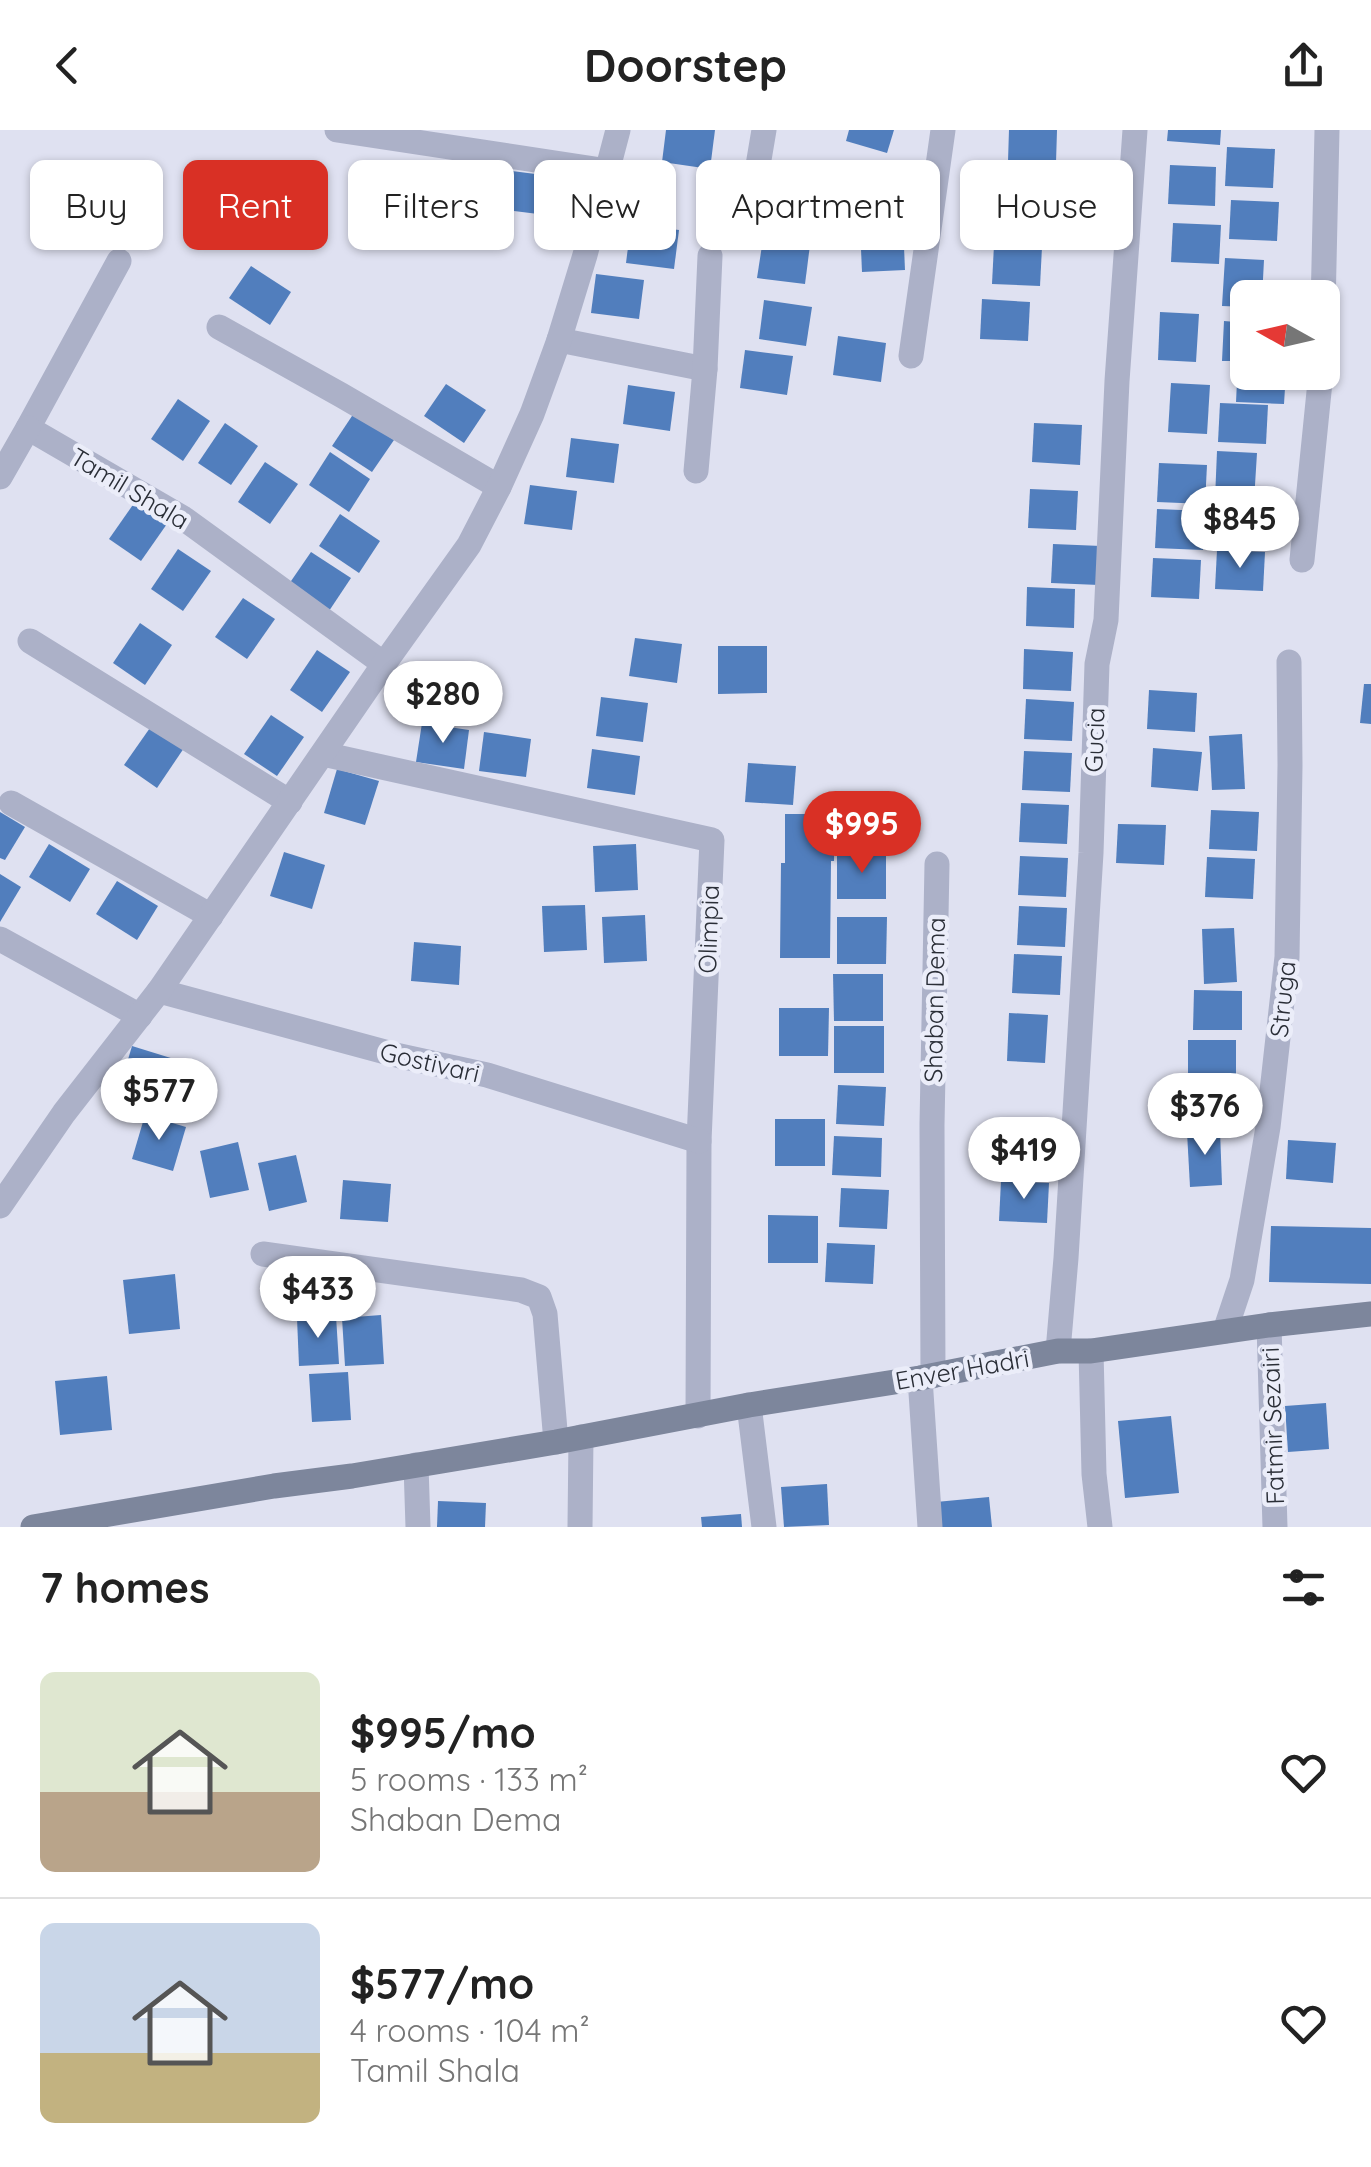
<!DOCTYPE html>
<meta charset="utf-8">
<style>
body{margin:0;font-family:Quicksand,sans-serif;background:#f6f6f6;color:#222;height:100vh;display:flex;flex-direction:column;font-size:38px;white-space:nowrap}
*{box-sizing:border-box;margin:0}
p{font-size:32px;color:#767676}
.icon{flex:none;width:55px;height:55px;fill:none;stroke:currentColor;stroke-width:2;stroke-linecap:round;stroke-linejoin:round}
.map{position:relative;height:1397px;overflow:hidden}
.drawer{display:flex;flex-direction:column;background:#fff;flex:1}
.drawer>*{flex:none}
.top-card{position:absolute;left:30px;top:30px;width:1312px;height:90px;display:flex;gap:20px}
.needle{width:65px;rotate:278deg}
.fabs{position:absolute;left:1230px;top:150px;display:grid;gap:20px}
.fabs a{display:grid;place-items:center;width:110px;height:110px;border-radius:15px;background:#fff;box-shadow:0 2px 8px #0004;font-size:50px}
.price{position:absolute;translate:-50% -85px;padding:0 22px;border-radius:35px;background:#fff;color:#222;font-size:32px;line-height:65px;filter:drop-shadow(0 2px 5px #0008)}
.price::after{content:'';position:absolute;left:50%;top:60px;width:30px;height:22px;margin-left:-15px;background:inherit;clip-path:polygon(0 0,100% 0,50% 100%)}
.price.on{background:#d93025;color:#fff}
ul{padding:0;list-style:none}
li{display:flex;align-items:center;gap:30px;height:250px;padding:0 40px}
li+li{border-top:2px solid #e0e0e0}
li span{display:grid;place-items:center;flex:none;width:280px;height:200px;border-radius:15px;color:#555}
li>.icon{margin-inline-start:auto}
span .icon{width:120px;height:120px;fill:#fffc;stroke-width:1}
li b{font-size:42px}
h2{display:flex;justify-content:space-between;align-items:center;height:120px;padding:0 40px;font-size:42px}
.tag{padding:0 35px;border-radius:15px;background:#fff;box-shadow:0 2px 8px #0004;font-size:35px;line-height:90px}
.tag.on{background:#d93025;color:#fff}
header{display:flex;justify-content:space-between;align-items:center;height:130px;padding:0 40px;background:#fff;font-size:45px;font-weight:700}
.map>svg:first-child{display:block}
</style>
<header><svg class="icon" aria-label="back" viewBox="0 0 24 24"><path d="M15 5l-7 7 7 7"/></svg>Doorstep<svg class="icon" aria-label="share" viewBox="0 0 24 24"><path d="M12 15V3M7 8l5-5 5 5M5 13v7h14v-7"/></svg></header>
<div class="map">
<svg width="1371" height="1397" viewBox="0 0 1371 1397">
<rect width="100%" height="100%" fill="#dfe1f1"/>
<g fill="#517ebd">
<polygon points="666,0 715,0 710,39 662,32"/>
<polygon points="849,0 894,0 887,23 846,11"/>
<polygon points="1009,0 1057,0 1056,33 1008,31"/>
<polygon points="1168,0 1221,0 1220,15 1167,11"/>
<polygon points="1227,17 1275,19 1273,58 1225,56"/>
<polygon points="883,34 885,80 842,82 840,36"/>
<polygon points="1170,35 1216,37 1215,76 1168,74"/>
<polygon points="504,40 551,46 546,85 499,79"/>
<polygon points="1058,50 1106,52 1104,91 1056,89"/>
<polygon points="1002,64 1050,66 1048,105 1000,103"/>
<polygon points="1231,70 1279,72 1277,111 1229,109"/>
<polygon points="1173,93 1221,95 1219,134 1171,132"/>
<polygon points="631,94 679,100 674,139 626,133"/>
<polygon points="903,94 905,140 862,142 860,96"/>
<polygon points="763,109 810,115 805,154 757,148"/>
<polygon points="994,115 1042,117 1040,156 992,154"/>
<polygon points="1225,128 1264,130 1262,168 1248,168 1248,177 1222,176"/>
<polygon points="251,136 291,162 270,195 229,168"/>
<polygon points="596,144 644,150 639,189 591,183"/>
<polygon points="982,169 1030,172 1028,211 980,209"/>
<polygon points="764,170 812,177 806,216 759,209"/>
<polygon points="1160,182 1199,184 1196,232 1158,230"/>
<polygon points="1224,191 1248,193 1248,242 1286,242 1284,274 1236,272 1238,231 1222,231"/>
<polygon points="838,206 886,213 881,252 833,245"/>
<polygon points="745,220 793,226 787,265 740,258"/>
<polygon points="1171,253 1210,255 1207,304 1168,302"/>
<polygon points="446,254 486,280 464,313 424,286"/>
<polygon points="628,255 675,262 670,301 623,294"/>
<polygon points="178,269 210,291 183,331 151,309"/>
<polygon points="1220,273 1268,275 1266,314 1218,312"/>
<polygon points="354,283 394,310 372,342 332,316"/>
<polygon points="225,293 258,316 231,355 198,333"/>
<polygon points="1034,293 1082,295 1080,335 1032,332"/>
<polygon points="571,308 619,314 614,353 566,347"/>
<polygon points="1217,321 1257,323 1254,371 1215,369"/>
<polygon points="330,322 370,349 349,382 309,355"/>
<polygon points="265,332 298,354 270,394 238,372"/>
<polygon points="1159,333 1207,335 1205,374 1157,372"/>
<polygon points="530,355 577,361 572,400 524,394"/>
<polygon points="1030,359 1078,361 1076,400 1028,398"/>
<polygon points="137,369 169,391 141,431 109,409"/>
<polygon points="1216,376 1264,378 1262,417 1214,415"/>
<polygon points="1157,379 1205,381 1203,420 1155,418"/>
<polygon points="340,384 380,411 359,443 319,416"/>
<polygon points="1053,414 1101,416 1099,455 1051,453"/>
<polygon points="178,419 211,441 183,481 151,459"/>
<polygon points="1217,420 1265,422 1263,461 1215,459"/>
<polygon points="311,422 351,448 329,481 289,454"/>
<polygon points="1153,428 1201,430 1199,469 1151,467"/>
<polygon points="1027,457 1075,459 1074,498 1026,496"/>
<polygon points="243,468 275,489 247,529 215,507"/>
<polygon points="140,493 172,515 145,555 113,533"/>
<polygon points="635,508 682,514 677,553 629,546"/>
<polygon points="718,516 767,516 767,563 718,564"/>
<polygon points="1024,519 1073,522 1071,561 1023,559"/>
<polygon points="317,520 350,542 322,582 290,560"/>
<polygon points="1364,554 1371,554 1371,594 1360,593"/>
<polygon points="1149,560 1197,563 1195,602 1147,599"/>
<polygon points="601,567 648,573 643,612 596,606"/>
<polygon points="1026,569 1074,572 1072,611 1024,609"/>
<polygon points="271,585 304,607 277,646 244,624"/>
<polygon points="422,593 469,600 464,639 416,632"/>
<polygon points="152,595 184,618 157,658 124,635"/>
<polygon points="484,602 531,609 526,647 479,641"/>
<polygon points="1242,604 1245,659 1212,660 1209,606"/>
<polygon points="1153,618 1202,622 1198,661 1151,657"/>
<polygon points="592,619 640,626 635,665 587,658"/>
<polygon points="1024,621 1072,623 1070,662 1022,660"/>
<polygon points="748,633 796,636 793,675 745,672"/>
<polygon points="337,639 379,651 365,695 324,683"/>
<polygon points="1021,673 1069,675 1067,714 1019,712"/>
<polygon points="1211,680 1259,682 1257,721 1209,719"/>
<polygon points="0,682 25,697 5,730 0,728"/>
<polygon points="785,684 835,684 834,731 831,731 830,828 780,828 781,733 785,733"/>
<polygon points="1118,694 1166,695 1164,735 1116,733"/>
<polygon points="49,714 90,739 70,772 29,747"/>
<polygon points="636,714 638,760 595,762 593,716"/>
<polygon points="284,722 325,735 312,779 270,766"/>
<rect x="837" y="722" width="49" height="47"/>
<polygon points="1020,726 1068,728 1066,767 1018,765"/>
<polygon points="1207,727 1255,729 1253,769 1205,767"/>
<polygon points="0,744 21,757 0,792"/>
<polygon points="117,751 158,776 137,810 96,784"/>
<polygon points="585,775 587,820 544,822 542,776"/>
<polygon points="1019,776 1067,778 1065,817 1017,815"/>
<polygon points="645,785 647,831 604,833 602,787"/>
<polygon points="837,787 887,787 886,834 837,834"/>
<polygon points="1234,798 1237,852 1204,854 1202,799"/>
<polygon points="414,812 461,816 459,855 411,851"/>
<polygon points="1014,824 1062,826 1060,865 1012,863"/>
<polygon points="833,844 883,844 883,891 834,891"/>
<polygon points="1194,860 1242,861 1242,900 1193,900"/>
<polygon points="779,878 829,878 828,926 779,926"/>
<polygon points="1009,883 1048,885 1045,933 1007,931"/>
<rect x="834" y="896" width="50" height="47"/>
<rect x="1188" y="910" width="48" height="39"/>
<polygon points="132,916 174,929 160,972 119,960"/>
<polygon points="838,955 886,957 884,996 836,994"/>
<polygon points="145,985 186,997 173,1041 132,1029"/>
<rect x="775" y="989" width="50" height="47"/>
<polygon points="1002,998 1050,1000 1049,1040 1001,1037"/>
<polygon points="1220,1000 1222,1055 1190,1057 1187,1002"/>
<polygon points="834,1006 882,1008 881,1047 832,1045"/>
<polygon points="1288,1010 1336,1013 1333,1053 1286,1049"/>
<polygon points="238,1012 249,1060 210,1068 200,1021"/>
<polygon points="296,1025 307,1072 269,1081 258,1033"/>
<polygon points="343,1050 391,1054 388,1092 340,1089"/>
<polygon points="1001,1051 1049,1053 1047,1093 999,1091"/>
<polygon points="841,1058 889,1060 887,1099 839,1097"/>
<polygon points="768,1085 818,1086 818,1133 768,1133"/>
<polygon points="1271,1096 1371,1098 1371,1154 1269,1152"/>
<polygon points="827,1113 875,1115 873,1154 825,1152"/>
<polygon points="175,1144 180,1199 129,1204 123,1150"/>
<polygon points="381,1185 384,1234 345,1236 342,1188"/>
<polygon points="336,1186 339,1234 299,1236 297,1188"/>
<polygon points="348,1242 351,1290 312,1292 309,1244"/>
<polygon points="107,1246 112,1300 60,1305 55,1251"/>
<polygon points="1326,1273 1329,1319 1288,1322 1285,1276"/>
<polygon points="1171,1286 1179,1363 1125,1368 1118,1291"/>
<polygon points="827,1354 829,1395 784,1397 781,1357"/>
<polygon points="989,1367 992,1397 938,1397 936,1372"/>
<polygon points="438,1371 486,1373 485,1397 437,1397"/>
<polygon points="741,1384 742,1397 702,1397 701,1387"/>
</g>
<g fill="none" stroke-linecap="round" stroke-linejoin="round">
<g stroke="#acb1c8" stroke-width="25">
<polyline points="337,0 608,41"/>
<polyline points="752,71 764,0"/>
<polyline points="119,131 28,298 183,388 384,534"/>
<polyline points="219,197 341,265 499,357"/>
<polyline points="559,210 705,239"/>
<polyline points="1322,223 1327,0"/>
<polyline points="911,226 943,0"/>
<polyline points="696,341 705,239 710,126"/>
<polyline points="0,347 28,298"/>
<polyline points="1302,430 1321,242"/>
<polyline points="30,511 290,672"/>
<polyline points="323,624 712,710 699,1011 698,1286"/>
<polyline points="11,673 211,786"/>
<polyline points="0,809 140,886"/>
<polyline points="159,861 400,926 487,945 699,1011"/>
<polyline points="0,1076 64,983 159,861 384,534 469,415 499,357 532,284 559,210 585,125 618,0"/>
<polyline points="263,1124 521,1160 539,1167 545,1184 556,1312"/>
<polyline points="1269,1195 1275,1397"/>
<polyline points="1225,1201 1242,1150 1268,997 1287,827 1290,635 1289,532"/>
<polyline points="1058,1221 1066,1128 1091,723 1097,534 1106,490 1117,251 1135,0"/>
<polyline points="1091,1221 1094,1344 1100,1397"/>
<polyline points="933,1246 932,995 937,734"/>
<polyline points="920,1248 930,1397"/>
<polyline points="749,1275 764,1397"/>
<polyline points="416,1335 418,1397"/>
<polyline points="580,1397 581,1307"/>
</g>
<polyline stroke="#7d869c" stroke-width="25" points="33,1397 274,1356 352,1346 556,1312 749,1275 920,1248 1058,1221 1091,1221 1269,1195 1371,1184"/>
</g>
<g text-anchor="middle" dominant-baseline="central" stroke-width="9" stroke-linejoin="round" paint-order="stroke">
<g font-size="25" fill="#2a2e37" stroke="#ebedf9">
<text transform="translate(130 358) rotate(31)">Tamil Shala</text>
<text transform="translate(1094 610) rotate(-88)">Gucia</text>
<text transform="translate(708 799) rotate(-88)">Olimpia</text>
<text transform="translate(1282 869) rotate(-84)">Struga</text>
<text transform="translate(934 870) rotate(-89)">Shaban Dema</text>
<text transform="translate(430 932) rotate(13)">Gostivari</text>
<text transform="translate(962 1239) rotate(-10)">Enver Hadri</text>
<text transform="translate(1272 1296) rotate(-92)">Fatmir Sezairi</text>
</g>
</g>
</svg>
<div class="fabs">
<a><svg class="needle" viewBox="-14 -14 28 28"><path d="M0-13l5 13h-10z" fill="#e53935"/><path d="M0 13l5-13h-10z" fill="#767676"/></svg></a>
</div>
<b class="price" style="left:1240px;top:441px">$845</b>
<b class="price" style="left:443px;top:616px">$280</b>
<b class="price on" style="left:862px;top:746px">$995</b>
<b class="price" style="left:159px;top:1013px">$577</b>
<b class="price" style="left:1205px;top:1028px">$376</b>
<b class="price" style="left:1024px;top:1072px">$419</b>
<b class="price" style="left:318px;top:1211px">$433</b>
<div class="top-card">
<a class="tag">Buy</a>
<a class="tag on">Rent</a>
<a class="tag">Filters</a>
<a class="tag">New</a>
<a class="tag">Apartment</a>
<a class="tag">House</a>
</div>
</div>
<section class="drawer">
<h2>7 homes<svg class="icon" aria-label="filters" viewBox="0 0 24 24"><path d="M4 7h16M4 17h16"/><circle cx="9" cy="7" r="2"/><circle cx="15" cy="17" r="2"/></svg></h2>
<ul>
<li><span style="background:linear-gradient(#dfe7d0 60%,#b9a48a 0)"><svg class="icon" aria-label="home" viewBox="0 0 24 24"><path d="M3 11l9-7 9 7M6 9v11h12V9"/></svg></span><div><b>$995/mo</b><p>5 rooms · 133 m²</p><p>Shaban Dema</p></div><svg class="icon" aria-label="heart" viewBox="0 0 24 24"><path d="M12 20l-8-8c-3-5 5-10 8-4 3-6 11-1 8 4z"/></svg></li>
<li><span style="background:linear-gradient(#c9d6e8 65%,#c2b280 0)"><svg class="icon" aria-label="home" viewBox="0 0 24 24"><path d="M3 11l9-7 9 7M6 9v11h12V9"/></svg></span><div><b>$577/mo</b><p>4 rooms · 104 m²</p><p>Tamil Shala</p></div><svg class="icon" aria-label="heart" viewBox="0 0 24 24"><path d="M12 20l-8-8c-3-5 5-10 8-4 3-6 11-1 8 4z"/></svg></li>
</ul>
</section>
